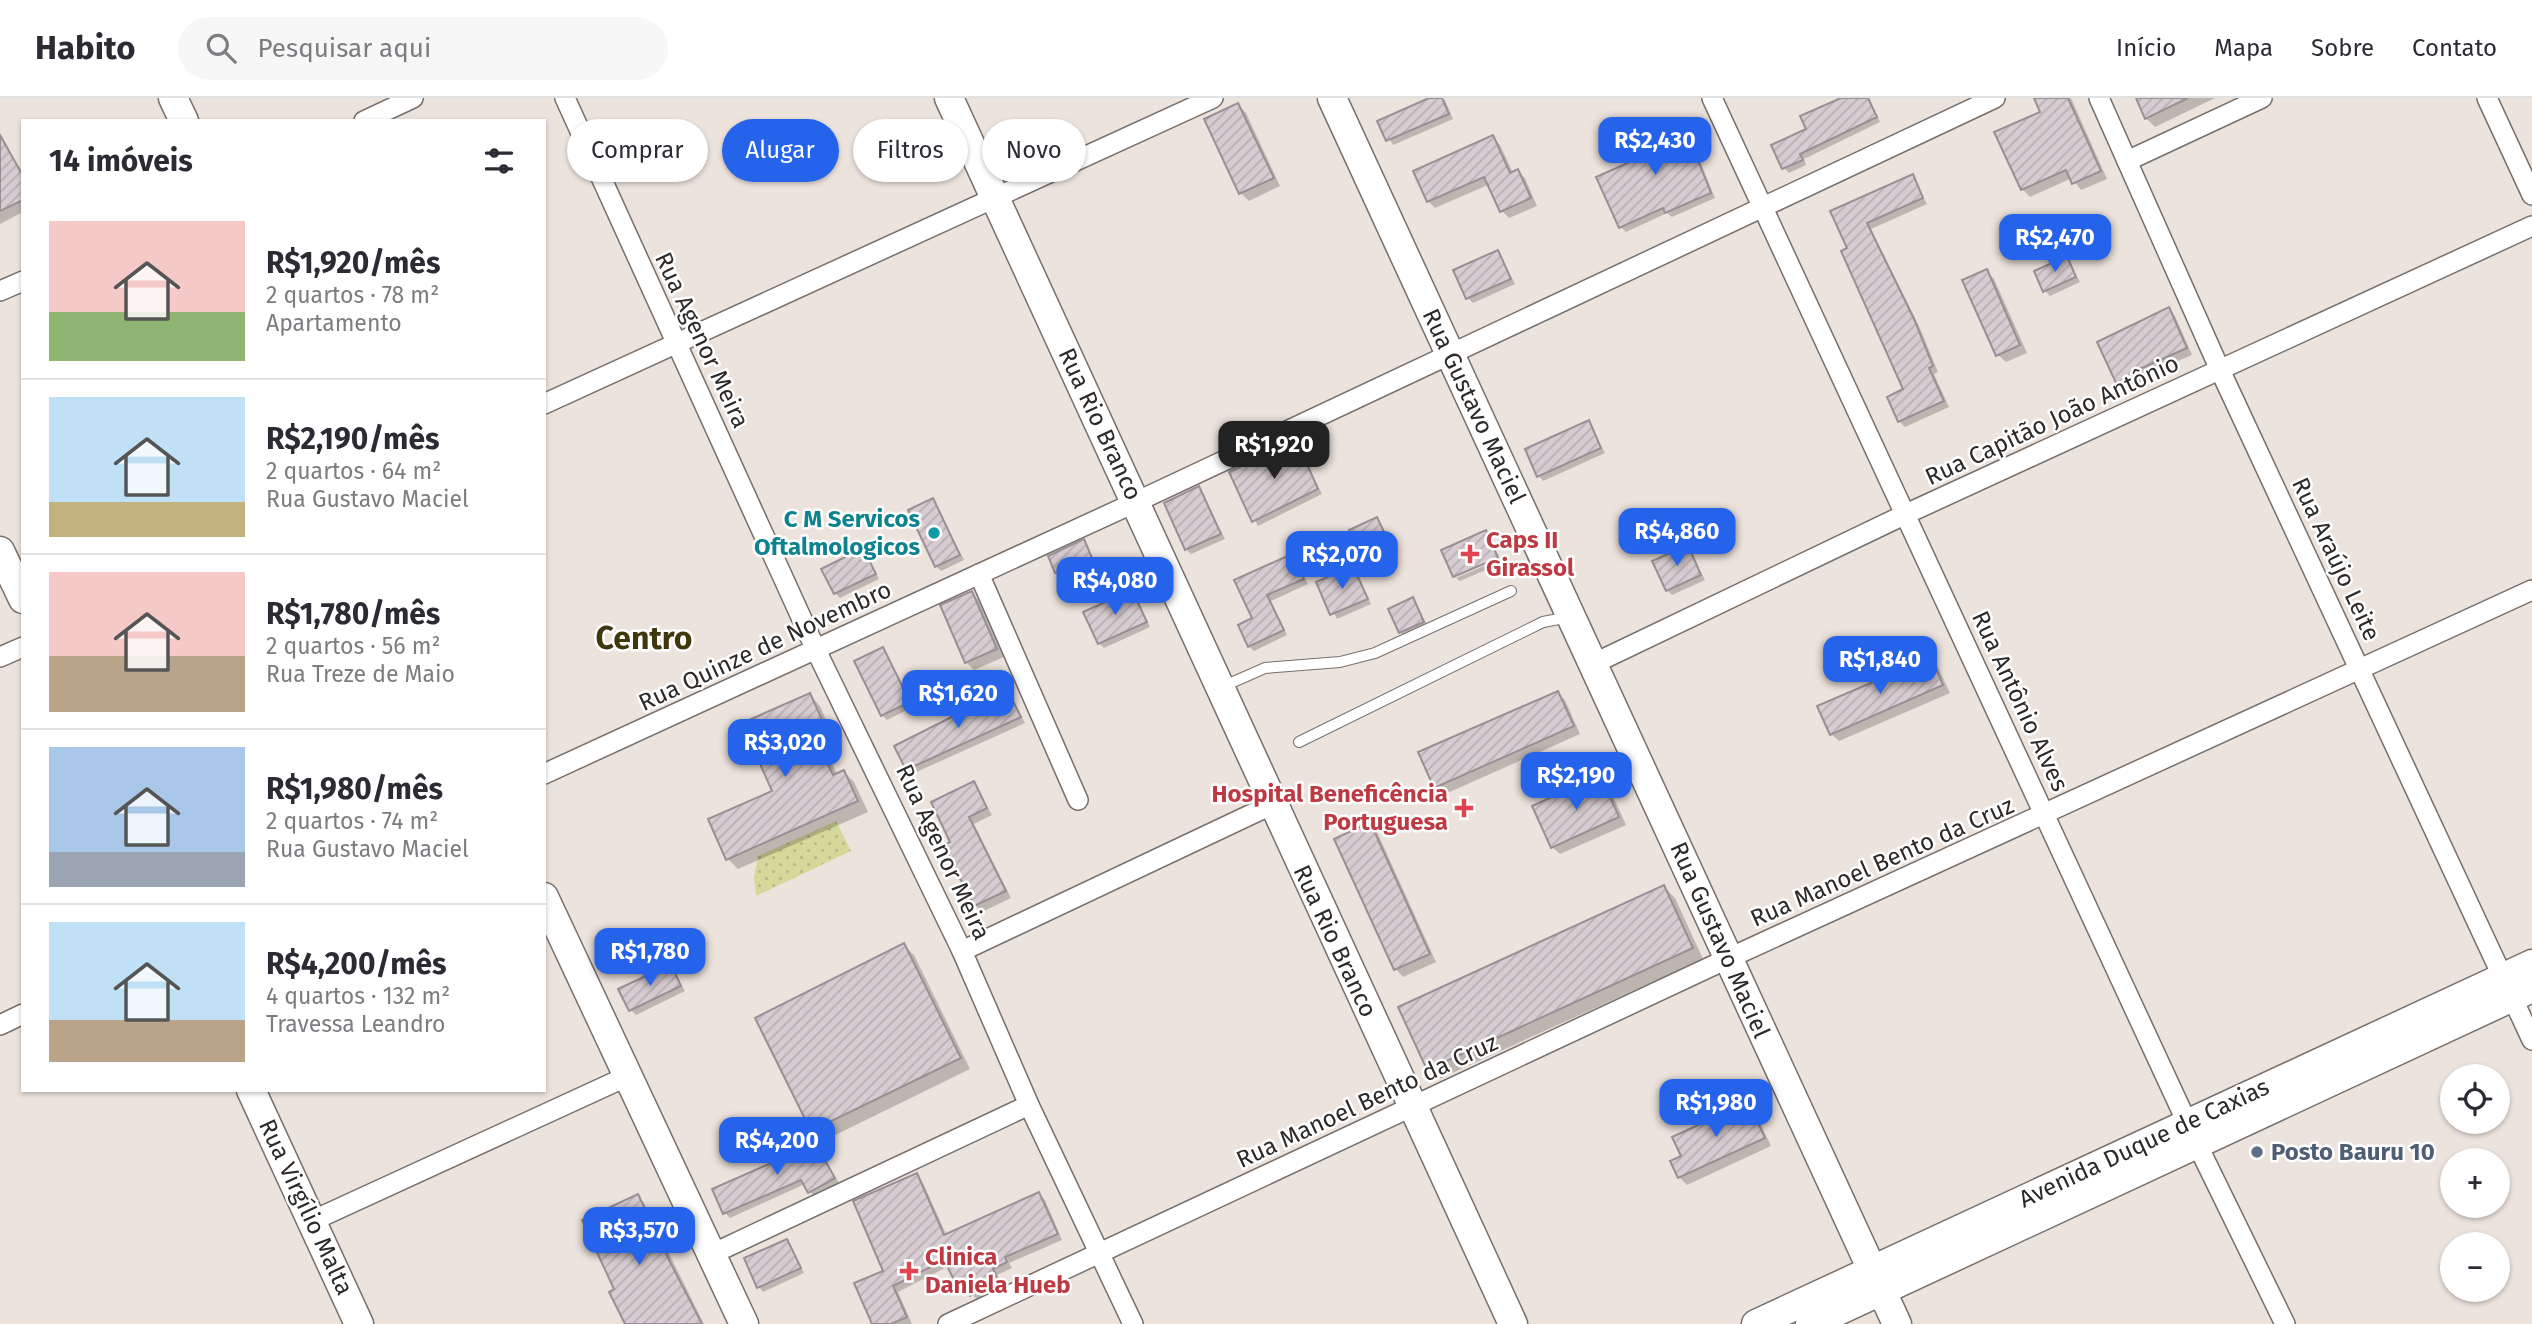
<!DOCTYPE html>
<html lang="pt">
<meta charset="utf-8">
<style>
body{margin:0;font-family:"Fira Sans",sans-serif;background:#f7f7f7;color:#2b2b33;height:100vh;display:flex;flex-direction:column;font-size:26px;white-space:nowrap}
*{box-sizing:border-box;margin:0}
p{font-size:23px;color:#7c7c81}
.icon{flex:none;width:38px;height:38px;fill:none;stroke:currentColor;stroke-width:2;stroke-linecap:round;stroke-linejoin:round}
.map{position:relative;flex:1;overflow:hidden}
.drawer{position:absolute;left:21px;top:21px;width:525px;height:973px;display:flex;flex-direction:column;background:#fff;border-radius:0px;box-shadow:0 2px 5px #0004}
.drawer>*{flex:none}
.banner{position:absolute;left:567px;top:21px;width:665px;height:63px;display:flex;gap:14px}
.buttons{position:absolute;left:2440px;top:966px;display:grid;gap:14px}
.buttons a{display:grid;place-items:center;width:70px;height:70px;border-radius:50%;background:#fff;box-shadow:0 2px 5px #0004;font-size:35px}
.price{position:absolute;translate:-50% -60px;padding:0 16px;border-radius:14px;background:#2563eb;color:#fff;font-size:23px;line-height:46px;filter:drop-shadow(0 2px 4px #0008)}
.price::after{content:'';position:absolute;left:50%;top:42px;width:21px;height:16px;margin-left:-10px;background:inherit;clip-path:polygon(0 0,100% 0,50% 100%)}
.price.active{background:#222;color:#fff}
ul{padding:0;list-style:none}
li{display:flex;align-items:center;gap:21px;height:175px;padding:0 28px}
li+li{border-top:2px solid #e1e1e2}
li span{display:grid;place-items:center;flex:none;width:196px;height:140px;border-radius:0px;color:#555}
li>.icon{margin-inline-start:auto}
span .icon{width:84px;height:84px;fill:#fffc;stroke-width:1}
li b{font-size:30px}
h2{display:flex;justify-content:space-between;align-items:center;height:84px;padding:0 28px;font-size:30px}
.pill{padding:0 24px;border-radius:32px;background:#fff;box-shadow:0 2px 5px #0004;font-size:24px;line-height:63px}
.pill.active{background:#2563eb;color:#fff}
header{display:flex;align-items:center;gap:42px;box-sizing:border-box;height:98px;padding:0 35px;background:#fff;border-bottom:2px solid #e1e1e2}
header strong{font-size:33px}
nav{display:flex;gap:38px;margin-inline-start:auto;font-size:24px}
.search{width:490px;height:63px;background:#f7f7f7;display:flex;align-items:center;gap:18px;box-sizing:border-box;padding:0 24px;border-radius:38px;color:#7c7c81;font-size:26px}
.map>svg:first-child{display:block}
</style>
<header>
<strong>Habito</strong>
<div class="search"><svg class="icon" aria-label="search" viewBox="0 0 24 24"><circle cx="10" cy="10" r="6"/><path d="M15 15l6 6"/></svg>Pesquisar aqui</div>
<nav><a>Início</a><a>Mapa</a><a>Sobre</a><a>Contato</a></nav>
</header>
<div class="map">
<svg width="2532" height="1226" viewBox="0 0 2532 1226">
<defs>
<pattern id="park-dots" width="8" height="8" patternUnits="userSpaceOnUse" patternTransform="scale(1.75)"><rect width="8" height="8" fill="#d4d99b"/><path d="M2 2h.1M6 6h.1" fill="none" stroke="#b6ba86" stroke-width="1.8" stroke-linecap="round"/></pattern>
<pattern id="building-hatch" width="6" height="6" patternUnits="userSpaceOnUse" patternTransform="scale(1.75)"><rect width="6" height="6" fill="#d6ccd1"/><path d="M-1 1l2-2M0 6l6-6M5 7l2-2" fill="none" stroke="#b8afb3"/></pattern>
</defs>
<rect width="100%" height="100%" fill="#ede3dd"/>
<polygon fill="url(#park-dots)" points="836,723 851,753 756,798 754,779 758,758"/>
<g fill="#0003">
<polygon points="1434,0 1445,2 1453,21 1393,47 1379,24"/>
<polygon points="1837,0 1869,0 1880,24 1804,61 1806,67 1789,75 1784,70 1809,32 1838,3"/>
<polygon points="2037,0 2071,0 2107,81 2081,92 2072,80 2030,99 2022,91 2042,14"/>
<polygon points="2137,0 2215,0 2155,29 2146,20"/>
<polygon points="1238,7 1246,15 1280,88 1249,103 1241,95 1206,22"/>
<polygon points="1681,24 1686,29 1715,100 1672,119 1667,115 1626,134 1621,129 1642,60"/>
<polygon points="1493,39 1500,47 1513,75 1518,73 1525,80 1537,108 1509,120 1502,113 1490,86 1435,110 1428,103"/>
<polygon points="0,40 23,75 23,114 0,126"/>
<polygon points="1912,78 1927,106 1871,131 1919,228 1938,274 1934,276 1949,309 1905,329 1899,323 1906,292 1832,114"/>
<polygon points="1498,154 1515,186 1473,205 1468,200"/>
<polygon points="2067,160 2080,184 2050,198 2045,193"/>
<polygon points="1986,173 1994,181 2027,255 2006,264 1998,257"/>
<polygon points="2169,211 2175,218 2192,257 2140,279 2142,283 2124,291 2118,284 2100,245"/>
<polygon points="1588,324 1605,355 1543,383 1539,378"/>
<polygon points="1296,345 1322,396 1258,428 1232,375"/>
<polygon points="1199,390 1225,441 1191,456 1186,451"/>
<polygon points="933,402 964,462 941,473 936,468"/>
<polygon points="1377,421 1395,456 1369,468 1364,463"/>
<polygon points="1485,434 1499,458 1454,477"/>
<polygon points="1084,443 1096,465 1062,479 1050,459"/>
<polygon points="1687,449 1705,482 1672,497 1667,492"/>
<polygon points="863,452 879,481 840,500 835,495"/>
<polygon points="1292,458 1308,486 1271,503 1287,537 1254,553 1249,548 1254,521 1237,483"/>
<polygon points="1500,461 1502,465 1460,483 1456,480"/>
<polygon points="1352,470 1371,506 1337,521 1318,485"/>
<polygon points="1131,494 1150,529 1104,550 1099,545"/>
<polygon points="972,495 979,503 1004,559 974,572 966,564"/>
<polygon points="1413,501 1428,529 1405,539 1400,534"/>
<polygon points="882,551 913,609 887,622 882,617"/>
<polygon points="1930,561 1938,569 1950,595 1839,643 1831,636"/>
<polygon points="1007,593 1025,625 912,676 907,671"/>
<polygon points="1558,595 1565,602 1580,636 1443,697 1435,689"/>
<polygon points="810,597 820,608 840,653 829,658 837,677 844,674 854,684 868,714 738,771 728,761 774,694"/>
<polygon points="1600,679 1608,687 1626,727 1560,756 1552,749"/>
<polygon points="974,685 992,717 974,726 1011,800 982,814 975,807 952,745"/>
<polygon points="1369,727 1377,734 1436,864 1403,879 1396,871 1336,742"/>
<polygon points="1664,789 1675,800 1703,861 1439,981 1429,971"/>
<polygon points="903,847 914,857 970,971 823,1043 812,1032"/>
<polygon points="671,868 685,893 636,917 631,912"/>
<polygon points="1747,1006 1755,1014 1771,1048 1687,1087 1679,1079 1683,1059"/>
<polygon points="812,1041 839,1085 814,1099 805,1086 730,1120 725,1115"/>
<polygon points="916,1077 922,1083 947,1138 1039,1096 1045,1102 1062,1142 1009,1165 1012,1170 997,1177 1004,1190 978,1203 971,1195 967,1197 961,1191 949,1168 898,1194 912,1226 874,1226 886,1174"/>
<polygon points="637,1098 644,1105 704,1226 627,1226 617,1192"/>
<polygon points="787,1143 804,1175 763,1194 759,1189"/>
</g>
<g fill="url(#building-hatch)" stroke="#998f94" stroke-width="2">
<polygon points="1429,0 1442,0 1449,16 1386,43 1377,23"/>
<polygon points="1841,0 1868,0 1877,19 1800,56 1803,62 1782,71 1771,47 1806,31 1800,18"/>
<polygon points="2034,0 2068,0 2101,73 2072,86 2066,72 2021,92 1994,34 2040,14"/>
<polygon points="2136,0 2188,0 2145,21"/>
<polygon points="1238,5 1274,80 1239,96 1204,21"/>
<polygon points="1682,22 1711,95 1665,115 1663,110 1619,130 1596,79 1639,60 1632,44"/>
<polygon points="0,37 23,78 23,102 0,113"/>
<polygon points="1493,37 1510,75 1518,71 1531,100 1500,114 1484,79 1427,104 1413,73"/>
<polygon points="1913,76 1923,100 1867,125 1914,221 1933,268 1929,270 1944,303 1898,324 1887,299 1903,291 1841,153 1847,150 1830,113"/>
<polygon points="1498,152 1511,181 1466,201 1453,172"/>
<polygon points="2067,158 2076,179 2043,194 2034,173"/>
<polygon points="1987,171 2020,247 1996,258 1962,182"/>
<polygon points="2169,209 2187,250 2135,273 2137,276 2116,285 2097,244"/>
<polygon points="1589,322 1601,350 1537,379 1525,351"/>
<polygon points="1297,343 1318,391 1252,424 1229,374"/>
<polygon points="1199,388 1221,436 1185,452 1164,405"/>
<polygon points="933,400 960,457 935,469 908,412"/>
<polygon points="1377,419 1392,451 1363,464 1349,432"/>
<polygon points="1486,432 1498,460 1453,479 1441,452"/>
<polygon points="1084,441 1092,460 1055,475 1048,458"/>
<polygon points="1688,447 1701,477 1666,493 1652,463"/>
<polygon points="863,450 876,476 834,496 821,471"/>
<polygon points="1292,456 1304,481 1267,497 1284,532 1248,549 1238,527 1252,520 1234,482"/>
<polygon points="1353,468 1368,501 1330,517 1316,484"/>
<polygon points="1132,492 1147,524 1098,546 1083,514"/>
<polygon points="972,493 997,551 965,565 940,507"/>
<polygon points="1413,499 1424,524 1399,535 1388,511"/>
<polygon points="883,549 910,604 881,618 854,563"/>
<polygon points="1931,559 1943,587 1830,637 1817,608"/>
<polygon points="1007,591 1021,619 906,672 894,648"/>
<polygon points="1558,593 1574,628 1434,690 1418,654"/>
<polygon points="810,595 831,642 819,648 833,677 844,672 858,703 726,762 708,721 772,693 742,625"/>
<polygon points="1600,677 1619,719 1551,750 1532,708"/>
<polygon points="974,683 987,710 969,719 1006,793 974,808 943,747 950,744 931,704"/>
<polygon points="1370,724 1430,856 1394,872 1334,741"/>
<polygon points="1664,787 1693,850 1427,972 1398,909"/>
<polygon points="904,845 961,960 811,1033 755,920"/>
<polygon points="671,866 681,888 629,913 618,891"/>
<polygon points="1748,1004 1765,1040 1678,1080 1670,1063 1681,1058 1672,1039"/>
<polygon points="812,1039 835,1080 808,1095 801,1082 723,1116 712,1091 787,1058 785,1053"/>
<polygon points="917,1075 944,1137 1039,1094 1058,1136 1005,1159 1007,1164 993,1171 999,1184 970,1198 966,1189 959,1192 944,1162 893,1188 907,1219 891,1226 872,1226 854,1185 883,1173 853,1103"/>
<polygon points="638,1096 670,1164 702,1226 625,1226 609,1194 614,1191 582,1122"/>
<polygon points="787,1141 801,1170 757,1190 744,1160"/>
</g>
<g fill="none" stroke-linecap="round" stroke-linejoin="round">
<g stroke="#776f6a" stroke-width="12">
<g id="lane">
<polyline points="1224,588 1265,570 1340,564 1375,555 1511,493"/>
<polyline points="1299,644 1543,524 1569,519"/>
</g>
</g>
<g stroke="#776f6a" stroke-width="22">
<g id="street">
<polyline points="565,0 816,552 962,853 1029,1007 1133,1226"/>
<polyline points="1712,0 2197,1046 2285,1226"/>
<polyline points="2099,0 2220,272 2532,942"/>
<polyline points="2487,0 2532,97"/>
<polyline points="364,23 413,0"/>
<polyline points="2127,63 2262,0"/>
<polyline points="0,193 23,183"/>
<polyline points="544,306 1213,0"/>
<polyline points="979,476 1078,702"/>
<polyline points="0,559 23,549"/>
<polyline points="1595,565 1906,416 2532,128"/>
<polyline points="544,676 1136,404 1995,0"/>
<polyline points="962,853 1273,706"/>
<polyline points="0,927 23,916"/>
<polyline points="314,1122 630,977"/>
<polyline points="712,1156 1029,1007"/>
<polyline points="948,1226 1727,861 2532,492"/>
</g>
</g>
<g stroke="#776f6a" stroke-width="31">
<g id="secondary">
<polyline points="173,0 184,23"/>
<polyline points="949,0 1513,1226"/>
<polyline points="1332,0 1897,1226"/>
<polyline points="0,453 23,501"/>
<polyline points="544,799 744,1226"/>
<polyline points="251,992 359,1226"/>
<polyline points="1756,1226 2532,866"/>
<polyline points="1810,1226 2532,890"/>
</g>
</g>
<use href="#lane" stroke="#fff" stroke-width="10"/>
<use href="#street" stroke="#fff" stroke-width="19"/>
<use href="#secondary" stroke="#fff" stroke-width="28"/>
</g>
<circle fill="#0f9aa8" stroke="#fff" stroke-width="2.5" cx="934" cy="435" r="7"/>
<g fill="#e0444e" stroke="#fff" stroke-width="2.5">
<path d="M1466.5 445.5h7v7h7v7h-7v7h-7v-7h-7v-7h7z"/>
<path d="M1460.5 699.5h7v7h7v7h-7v7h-7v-7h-7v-7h7z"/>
<path d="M905.5 1162.5h7v7h7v7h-7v7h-7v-7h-7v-7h7z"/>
</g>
<circle fill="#5c6f8a" stroke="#fff" stroke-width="2.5" cx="2257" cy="1054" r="7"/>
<g text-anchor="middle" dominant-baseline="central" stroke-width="5" stroke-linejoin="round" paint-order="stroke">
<g font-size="24" fill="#2c2927" stroke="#fff">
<text transform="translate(702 242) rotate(65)">Rua Agenor Meira</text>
<text transform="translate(1474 308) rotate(65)">Rua Gustavo Maciel</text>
<text transform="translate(2052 322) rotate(-25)">Rua Capitão João Antônio</text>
<text transform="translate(1100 326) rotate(65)">Rua Rio Branco</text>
<text transform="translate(2336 461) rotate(65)">Rua Araújo Leite</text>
<text transform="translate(765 548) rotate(-25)">Rua Quinze de Novembro</text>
<text transform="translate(2020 603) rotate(65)">Rua Antônio Alves</text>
<text transform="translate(943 754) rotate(65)">Rua Agenor Meira</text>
<text transform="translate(1882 764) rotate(-24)">Rua Manoel Bento da Cruz</text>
<text transform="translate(1720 842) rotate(66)">Rua Gustavo Maciel</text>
<text transform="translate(1335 843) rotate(65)">Rua Rio Branco</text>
<text transform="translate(1367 1003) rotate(-25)">Rua Manoel Bento da Cruz</text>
<text transform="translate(2144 1045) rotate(-25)">Avenida Duque de Caxias</text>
<text transform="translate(306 1109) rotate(65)">Rua Virgílio Malta</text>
</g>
<g font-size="24" font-weight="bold" fill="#0d838f" stroke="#fff" text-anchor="end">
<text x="920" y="421">C M Servicos<tspan x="920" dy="28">Oftalmologicos</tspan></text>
</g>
<g font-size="24" font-weight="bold" fill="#be3a42" stroke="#fff" text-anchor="start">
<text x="1486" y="442">Caps II<tspan x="1486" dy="28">Girassol</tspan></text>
<text x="1448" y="696" text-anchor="end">Hospital Beneficência<tspan x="1448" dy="28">Portuguesa</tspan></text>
<text x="925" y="1159">Clinica<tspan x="925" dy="28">Daniela Hueb</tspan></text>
</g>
<g font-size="24" font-weight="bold" fill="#4e5e75" stroke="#fff" text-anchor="start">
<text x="2271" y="1054">Posto Bauru 10</text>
</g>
<g font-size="32" font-weight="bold" fill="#40370d" stroke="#fff">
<text x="644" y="540">Centro</text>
</g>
</g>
</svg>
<div class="buttons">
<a><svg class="icon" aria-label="locate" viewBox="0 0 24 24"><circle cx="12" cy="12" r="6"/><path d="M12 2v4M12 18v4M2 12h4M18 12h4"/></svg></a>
<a>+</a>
<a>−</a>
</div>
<b class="price" style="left:1655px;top:79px">R$2,430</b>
<b class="price" style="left:2055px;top:176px">R$2,470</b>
<b class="price active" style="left:1274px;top:383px">R$1,920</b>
<b class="price" style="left:1677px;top:470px">R$4,860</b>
<b class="price" style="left:1342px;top:493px">R$2,070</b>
<b class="price" style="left:1115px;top:519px">R$4,080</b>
<b class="price" style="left:1880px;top:598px">R$1,840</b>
<b class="price" style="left:958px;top:632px">R$1,620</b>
<b class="price" style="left:785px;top:681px">R$3,020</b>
<b class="price" style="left:1576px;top:714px">R$2,190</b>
<b class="price" style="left:650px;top:890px">R$1,780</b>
<b class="price" style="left:1716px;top:1041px">R$1,980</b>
<b class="price" style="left:777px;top:1079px">R$4,200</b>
<b class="price" style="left:639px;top:1169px">R$3,570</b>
<div class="banner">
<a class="pill">Comprar</a>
<a class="pill active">Alugar</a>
<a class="pill">Filtros</a>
<a class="pill">Novo</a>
</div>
<section class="drawer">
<h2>14 imóveis<svg class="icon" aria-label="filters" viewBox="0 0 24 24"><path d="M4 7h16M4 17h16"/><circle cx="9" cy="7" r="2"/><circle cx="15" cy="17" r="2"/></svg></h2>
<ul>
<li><span style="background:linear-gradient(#f6c9c9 65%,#8fb573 0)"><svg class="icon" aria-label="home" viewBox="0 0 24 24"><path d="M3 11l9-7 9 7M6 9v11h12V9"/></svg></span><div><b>R$1,920/mês</b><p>2 quartos · 78 m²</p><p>Apartamento</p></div></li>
<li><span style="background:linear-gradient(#bfe0f5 75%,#c2b280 0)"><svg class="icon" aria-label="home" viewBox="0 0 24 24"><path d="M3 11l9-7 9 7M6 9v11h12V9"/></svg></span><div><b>R$2,190/mês</b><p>2 quartos · 64 m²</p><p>Rua Gustavo Maciel</p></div></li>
<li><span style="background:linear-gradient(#f6c9c9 60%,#b9a48a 0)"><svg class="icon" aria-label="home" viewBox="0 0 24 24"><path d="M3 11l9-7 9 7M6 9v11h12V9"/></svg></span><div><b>R$1,780/mês</b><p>2 quartos · 56 m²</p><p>Rua Treze de Maio</p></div></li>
<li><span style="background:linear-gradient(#a9c7e8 75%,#9aa5b1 0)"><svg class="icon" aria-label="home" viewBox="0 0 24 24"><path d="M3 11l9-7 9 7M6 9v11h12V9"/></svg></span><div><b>R$1,980/mês</b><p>2 quartos · 74 m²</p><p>Rua Gustavo Maciel</p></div></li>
<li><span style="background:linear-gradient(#bfe0f5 70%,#b9a48a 0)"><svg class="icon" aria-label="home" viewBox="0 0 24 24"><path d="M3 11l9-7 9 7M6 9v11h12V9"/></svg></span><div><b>R$4,200/mês</b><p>4 quartos · 132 m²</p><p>Travessa Leandro</p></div></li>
</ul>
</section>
</div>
